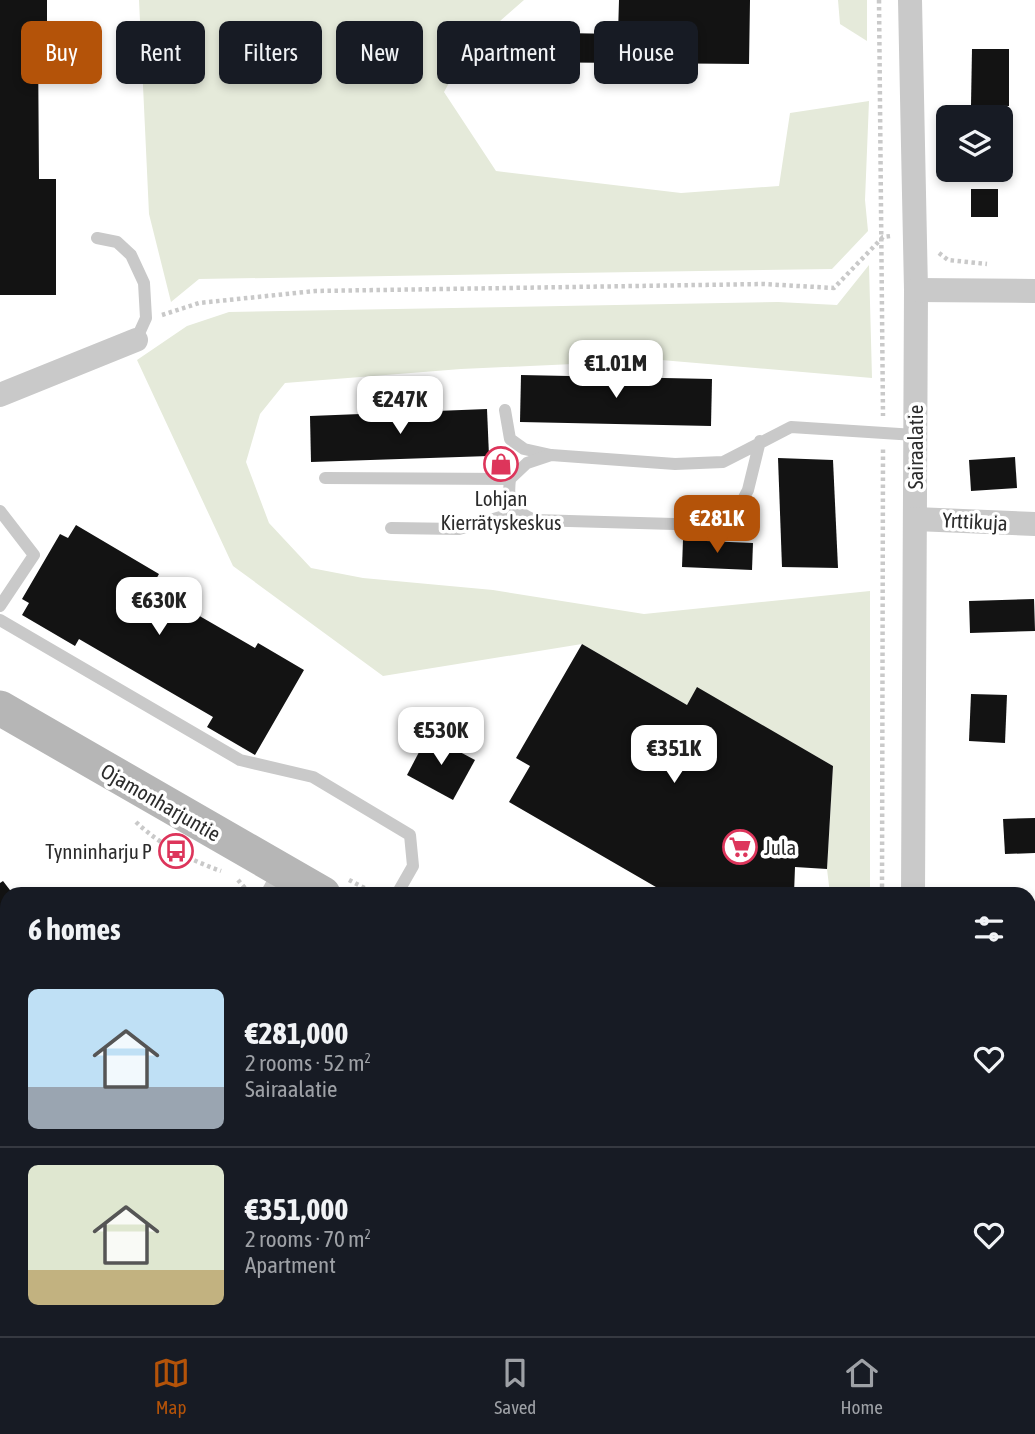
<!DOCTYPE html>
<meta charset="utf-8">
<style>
body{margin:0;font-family:"Asap Condensed",sans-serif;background:#20242c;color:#f1f3f6;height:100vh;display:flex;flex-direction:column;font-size:26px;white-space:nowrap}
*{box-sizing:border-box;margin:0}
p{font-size:23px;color:#9ea1a6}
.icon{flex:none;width:38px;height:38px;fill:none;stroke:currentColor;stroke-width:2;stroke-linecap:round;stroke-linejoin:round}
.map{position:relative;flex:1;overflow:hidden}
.drawer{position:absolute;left:0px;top:887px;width:1036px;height:450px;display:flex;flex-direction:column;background:#171b24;border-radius:21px 21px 0 0;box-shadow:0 4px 10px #0003}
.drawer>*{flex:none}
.top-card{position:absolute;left:21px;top:21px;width:994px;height:63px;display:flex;gap:14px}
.controls{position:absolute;left:936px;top:105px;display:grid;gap:14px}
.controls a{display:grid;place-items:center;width:77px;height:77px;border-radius:10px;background:#171b24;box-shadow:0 4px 10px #0003;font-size:35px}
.price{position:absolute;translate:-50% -60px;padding:0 16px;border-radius:14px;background:#fff;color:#222;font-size:23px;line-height:46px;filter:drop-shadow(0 2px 4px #0008)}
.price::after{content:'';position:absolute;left:50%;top:42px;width:21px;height:16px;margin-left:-10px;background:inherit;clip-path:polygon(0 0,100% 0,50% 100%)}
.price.active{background:#b45309;color:#fff}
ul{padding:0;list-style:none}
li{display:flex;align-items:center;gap:21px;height:175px;padding:0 28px}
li+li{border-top:2px solid #363941}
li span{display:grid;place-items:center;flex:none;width:196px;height:140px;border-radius:10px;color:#555}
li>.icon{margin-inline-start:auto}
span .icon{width:84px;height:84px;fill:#fffc;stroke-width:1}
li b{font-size:30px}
h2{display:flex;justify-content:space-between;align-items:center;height:84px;padding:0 28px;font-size:30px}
.pill{padding:0 24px;border-radius:10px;background:#171b24;box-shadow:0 4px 10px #0003;font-size:24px;line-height:63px}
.pill.active{background:#b45309;color:#fff}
.tab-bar{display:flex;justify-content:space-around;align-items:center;height:98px;border-top:2px solid #363941;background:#171b24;font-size:19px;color:#9ea1a6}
.tab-bar a{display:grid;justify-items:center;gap:4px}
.tab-bar .active{color:#b45309}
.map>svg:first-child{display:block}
</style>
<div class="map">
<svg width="1035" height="1336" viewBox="0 0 1035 1336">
<rect width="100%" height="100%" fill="#fff"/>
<g fill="#e5eada">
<polygon points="139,0 524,0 467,50 444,92 496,171 681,193 779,186 790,113 869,101 865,200 868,231 832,269 199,279 171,302 149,214"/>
<polygon points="838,0 867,0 867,41 840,24"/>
<polygon points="869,265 872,378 661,360 461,369 285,383 260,414 246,462 269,523 311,568 363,578 493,590 644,614 870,591 870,894 830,894 827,869 833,766 697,688 687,705 582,644 383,676 233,566 137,360 187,326 229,312 778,302 837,305"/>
<polygon points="730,1330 820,1330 817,1336 727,1336"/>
</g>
<g fill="#131313">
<polygon points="0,0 47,0 47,40 38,40 39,179 56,179 56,295 0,295"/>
<polygon points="619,0 750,0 749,64 507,62 507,32 618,34"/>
<polygon points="972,49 1009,49 1009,106 971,105"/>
<rect x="971" y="189" width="27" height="28"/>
<polygon points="521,375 712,379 711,426 520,422"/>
<polygon points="487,409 489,456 311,462 310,416"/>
<polygon points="1015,457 1017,488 971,491 969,460"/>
<polygon points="778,458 833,460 838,568 782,567"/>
<polygon points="76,525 159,574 151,588 255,648 258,643 304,670 255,755 207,727 213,717 79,639 75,646 22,615 29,603 22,599 60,534 68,538"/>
<polygon points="683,540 753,543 752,570 682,567"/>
<polygon points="1034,599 1035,631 970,633 969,601"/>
<polygon points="582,644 687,705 697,687 833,766 827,869 795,867 794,894 668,894 509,802 530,766 516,758"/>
<polygon points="971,694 1007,695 1005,743 969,741"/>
<polygon points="428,735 475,760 453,800 407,775"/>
<polygon points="1035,818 1035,853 1005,854 1003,819"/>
<polygon points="3,881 13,894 7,894 7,940 0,930 0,883"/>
<rect x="1029" y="949" width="6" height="20"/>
<polygon points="0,990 7,1000 7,1131 0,1122"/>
<polygon points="0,1177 7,1187 7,1233 4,1235 0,1229"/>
<polygon points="125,1330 178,1330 184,1336 127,1336"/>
<polygon points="614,1330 730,1330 727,1336 611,1336"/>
</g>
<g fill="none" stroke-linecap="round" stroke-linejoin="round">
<g stroke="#c9c9c9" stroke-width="4.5" stroke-dasharray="3.5 3.5" stroke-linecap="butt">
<polyline points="879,0 883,416"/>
<polyline points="939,253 948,260 987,264"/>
<polyline points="162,315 199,303 315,291 763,284 834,288 883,237 891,236"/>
<path d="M136,822C160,845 190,860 221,871"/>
<polyline points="238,880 250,894"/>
<polyline points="349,880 376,894"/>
<polyline points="882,894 883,449"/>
<polyline points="1029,1079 1035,1070"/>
<polyline points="0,1293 7,1303"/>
<polyline points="25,1330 29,1336"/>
<polyline points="965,1330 972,1336"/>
<polyline points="535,1336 538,1330"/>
</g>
<g stroke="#c9c9c9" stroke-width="12">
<polyline points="97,238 117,242 131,255 144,283 146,318 136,340"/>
<polyline points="505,410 510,439 524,449 551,455"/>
<path d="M760,441L748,490L736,513L709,525L534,520C511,509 507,504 510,479L527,463L551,455L675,464L723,462L791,427L915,435"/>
<polyline points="325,478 510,479"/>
<polyline points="0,511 34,555 0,606"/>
<polyline points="391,528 459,529 518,512"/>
<polyline points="0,620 240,760 313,777 410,835 413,866 397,894"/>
<polyline points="1029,1117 1035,1117"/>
<polyline points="107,1330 109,1336"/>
<polyline points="573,1336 576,1330"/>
</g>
<g stroke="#c9c9c9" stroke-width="24">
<polyline points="910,0 916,290 913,894"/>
<polyline points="916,290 1035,291"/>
<polyline points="0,395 136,340"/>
<polyline points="915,519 1035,524"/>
<polyline points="273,894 285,872"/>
<polyline points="327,1330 333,1336"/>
<polyline points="831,1336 834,1330"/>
<polyline points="856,1336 861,1330"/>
</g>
<g stroke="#b6b6b6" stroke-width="35">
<polyline points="0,708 323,894"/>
<polyline points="1029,1299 1035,1303"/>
<polyline points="1014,1330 1022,1336"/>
</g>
</g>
<defs>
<g id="shop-ring" transform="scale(1.75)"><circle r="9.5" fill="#fff" stroke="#dd355b" stroke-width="1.5"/><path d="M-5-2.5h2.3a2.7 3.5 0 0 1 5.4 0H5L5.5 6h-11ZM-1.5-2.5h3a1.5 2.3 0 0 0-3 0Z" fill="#dd355b"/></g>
<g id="supermarket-ring" transform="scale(1.75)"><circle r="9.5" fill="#fff" stroke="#dd355b" stroke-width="1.5"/><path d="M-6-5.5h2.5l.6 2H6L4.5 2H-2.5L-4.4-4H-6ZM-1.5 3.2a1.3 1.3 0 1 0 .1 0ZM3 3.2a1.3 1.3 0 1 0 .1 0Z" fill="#dd355b"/></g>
<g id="bus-ring" transform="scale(1.75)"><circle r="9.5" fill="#fff" stroke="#dd355b" stroke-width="1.5"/><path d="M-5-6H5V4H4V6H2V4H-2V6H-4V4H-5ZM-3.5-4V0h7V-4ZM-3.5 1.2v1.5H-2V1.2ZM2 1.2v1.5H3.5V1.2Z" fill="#dd355b"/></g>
</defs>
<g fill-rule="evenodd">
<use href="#shop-ring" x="501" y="464"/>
<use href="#supermarket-ring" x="740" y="847"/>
<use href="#bus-ring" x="176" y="851"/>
</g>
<g text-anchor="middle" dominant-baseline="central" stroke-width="7" stroke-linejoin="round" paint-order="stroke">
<g font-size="21" fill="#2c2c2c" stroke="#fff">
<text transform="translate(915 447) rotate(-90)">Sairaalatie</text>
<text transform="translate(975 521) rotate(3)">Yrttikuja</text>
<text transform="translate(161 802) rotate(30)">Ojamonharjuntie</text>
</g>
<g font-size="21" fill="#2c2c2c" stroke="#fff">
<text x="501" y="498">Lohjan<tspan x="501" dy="24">Kierrätyskeskus</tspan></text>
<text x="764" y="847" text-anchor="start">Jula</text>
<text x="152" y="851" text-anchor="end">Tynninharju P</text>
</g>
</g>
</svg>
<div class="controls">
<a><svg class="icon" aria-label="layers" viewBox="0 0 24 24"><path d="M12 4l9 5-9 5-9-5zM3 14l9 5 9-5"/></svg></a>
</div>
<b class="price" style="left:616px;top:400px">€1.01M</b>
<b class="price" style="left:400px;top:436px">€247K</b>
<b class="price active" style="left:717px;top:555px">€281K</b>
<b class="price" style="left:159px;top:637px">€630K</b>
<b class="price" style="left:441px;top:767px">€530K</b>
<b class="price" style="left:674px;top:785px">€351K</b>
<div class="top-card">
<a class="pill active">Buy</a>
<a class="pill">Rent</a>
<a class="pill">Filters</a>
<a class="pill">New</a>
<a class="pill">Apartment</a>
<a class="pill">House</a>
</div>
<section class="drawer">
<h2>6 homes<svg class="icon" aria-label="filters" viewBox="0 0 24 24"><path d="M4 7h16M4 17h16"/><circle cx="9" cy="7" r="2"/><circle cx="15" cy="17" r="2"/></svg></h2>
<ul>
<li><span style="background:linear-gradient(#bfe0f5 70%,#9aa5b1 0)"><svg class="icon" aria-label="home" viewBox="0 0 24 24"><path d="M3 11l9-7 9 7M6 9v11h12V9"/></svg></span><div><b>€281,000</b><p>2 rooms · 52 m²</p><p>Sairaalatie</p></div><svg class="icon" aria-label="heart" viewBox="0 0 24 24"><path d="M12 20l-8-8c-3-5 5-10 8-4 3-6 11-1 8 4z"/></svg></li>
<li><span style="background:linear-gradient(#dfe7d0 75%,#c2b280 0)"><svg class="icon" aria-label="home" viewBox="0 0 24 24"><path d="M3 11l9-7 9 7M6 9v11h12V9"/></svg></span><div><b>€351,000</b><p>2 rooms · 70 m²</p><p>Apartment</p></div><svg class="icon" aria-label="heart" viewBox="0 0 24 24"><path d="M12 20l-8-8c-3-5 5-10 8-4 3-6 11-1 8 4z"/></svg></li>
</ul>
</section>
</div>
<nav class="tab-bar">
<a class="active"><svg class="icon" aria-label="map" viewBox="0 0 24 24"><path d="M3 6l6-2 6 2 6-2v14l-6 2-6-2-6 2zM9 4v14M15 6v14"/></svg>Map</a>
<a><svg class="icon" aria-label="saved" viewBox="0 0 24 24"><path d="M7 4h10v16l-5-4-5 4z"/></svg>Saved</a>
<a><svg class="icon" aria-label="home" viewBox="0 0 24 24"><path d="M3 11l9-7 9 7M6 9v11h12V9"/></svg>Home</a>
</nav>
